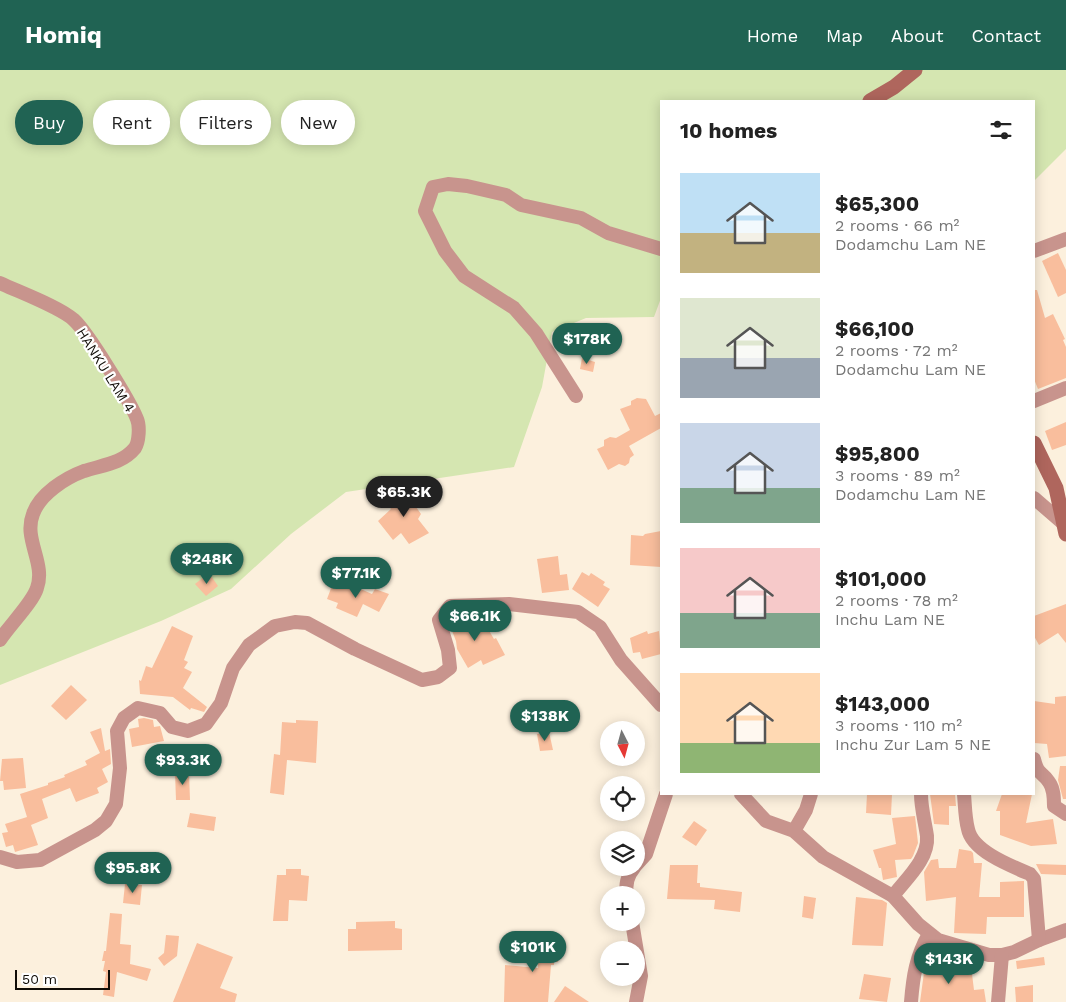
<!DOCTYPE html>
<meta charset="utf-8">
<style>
body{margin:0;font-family:"Work Sans",sans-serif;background:#f6f6f6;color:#222;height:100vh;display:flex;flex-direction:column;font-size:19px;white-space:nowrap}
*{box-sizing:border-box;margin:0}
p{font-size:16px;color:#767676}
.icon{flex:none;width:28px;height:28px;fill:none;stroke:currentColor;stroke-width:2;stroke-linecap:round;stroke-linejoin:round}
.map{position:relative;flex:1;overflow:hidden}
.drawer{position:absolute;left:660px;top:30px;width:375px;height:695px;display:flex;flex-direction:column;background:#fff;border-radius:0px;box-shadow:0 2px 12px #0003}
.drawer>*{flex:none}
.guide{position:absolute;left:15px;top:30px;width:475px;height:45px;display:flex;gap:10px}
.needle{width:32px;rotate:174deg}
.controls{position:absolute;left:600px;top:651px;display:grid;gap:10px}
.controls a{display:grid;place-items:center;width:45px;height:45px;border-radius:50%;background:#fff;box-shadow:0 2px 12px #0003;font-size:25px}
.scale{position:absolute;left:15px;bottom:12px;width:95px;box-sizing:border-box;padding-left:5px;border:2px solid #110d07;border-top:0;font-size:14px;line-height:18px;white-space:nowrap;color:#110d07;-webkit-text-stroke:4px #fff;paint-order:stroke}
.price{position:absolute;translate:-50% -42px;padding:0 11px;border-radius:18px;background:#206353;color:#fff;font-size:16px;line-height:32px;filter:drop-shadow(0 1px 2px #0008)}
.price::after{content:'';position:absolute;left:50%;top:30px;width:15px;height:11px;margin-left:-8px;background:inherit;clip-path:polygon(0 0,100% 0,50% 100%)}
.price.active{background:#222;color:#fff}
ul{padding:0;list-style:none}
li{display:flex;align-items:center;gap:15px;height:125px;padding:0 20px}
li span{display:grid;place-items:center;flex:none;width:140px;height:100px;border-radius:0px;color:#555}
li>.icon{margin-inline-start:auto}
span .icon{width:60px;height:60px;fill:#fffc;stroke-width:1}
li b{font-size:21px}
h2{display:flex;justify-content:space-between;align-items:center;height:60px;padding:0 20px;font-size:21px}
.chip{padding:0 18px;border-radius:22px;background:#fff;box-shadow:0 2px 12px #0003;font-size:18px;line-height:45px}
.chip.active{background:#206353;color:#fff}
header{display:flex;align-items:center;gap:30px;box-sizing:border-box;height:70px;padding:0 25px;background:#206353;color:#fff}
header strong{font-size:24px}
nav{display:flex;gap:28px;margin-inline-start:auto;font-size:18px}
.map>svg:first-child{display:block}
</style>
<header>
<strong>Homiq</strong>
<nav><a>Home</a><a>Map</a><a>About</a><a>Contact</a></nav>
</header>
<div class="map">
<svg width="1066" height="932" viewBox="0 0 1066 932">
<rect width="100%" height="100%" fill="#fcf0dd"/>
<polygon fill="#d5e6b1" points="0,0 1066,0 1066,79 1034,111 1034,31 661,31 661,228 654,247 586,248 552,262 542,317 514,397 346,422 291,464 231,519 161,551 0,615"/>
<g fill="#f9be9d">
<polygon points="1058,183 1066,200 1066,223 1058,227 1042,191"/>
<polygon points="1034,220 1037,220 1045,248 1053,244 1065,269 1063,270 1066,277 1066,308 1038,319 1034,309"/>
<polygon points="582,288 595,292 593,302 580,299"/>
<polygon points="637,328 646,329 655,346 661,343 661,358 629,376 634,385 630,388 629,393 625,396 619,394 608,400 597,379 604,376 604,370 610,367 616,368 630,360 620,339 631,335 631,331"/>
<polygon points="1066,352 1066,375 1052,380 1045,361"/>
<polygon points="404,417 418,431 416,437 421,444 418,449 429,463 409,474 401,463 393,470 378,451 391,439 386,433"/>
<polygon points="661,461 661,497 630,495 631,465 643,466 645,464"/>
<polygon points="558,486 560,505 567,504 569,520 542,523 537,489"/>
<polygon points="582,502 589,506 591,503 605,512 603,515 610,519 598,537 572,519"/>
<polygon points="209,503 218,516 206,526 195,514"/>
<polygon points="333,513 345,518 347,513 372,524 375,519 389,524 379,542 363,534 357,547 336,538 338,533 327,529"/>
<polygon points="1066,534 1066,573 1058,563 1039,575 1034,566 1034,546"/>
<polygon points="459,547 462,551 466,549 470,554 481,547 494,569 496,568 505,585 483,595 481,590 468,598 457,579 456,571 449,553"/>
<polygon points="172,556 193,566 184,590 188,592 184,598 192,602 183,618 207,637 204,642 191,638 190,640 173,627 140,624 139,610 141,611 146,596 152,598"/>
<polygon points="647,561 648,564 659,561 661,584 642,589 640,582 633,583 630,568"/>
<polygon points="71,615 87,630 66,650 51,636"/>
<polygon points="1066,626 1066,686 1049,688 1047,674 1034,673 1034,631 1055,634 1055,627"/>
<polygon points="144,648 153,650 154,657 160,656 164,671 132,677 129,659 139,657 138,649"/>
<polygon points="296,650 318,651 316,693 287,690 284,725 270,723 274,684 280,685 282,652 296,653"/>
<polygon points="101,658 105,681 110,679 111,694 102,699 108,712 97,718 99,723 76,732 70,718 42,729 48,748 31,755 38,775 15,782 13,775 6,777 2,763 8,762 5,754 27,747 20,724 48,715 48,713 65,707 64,705 87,695 85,691 100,683 90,662"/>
<polygon points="549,662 553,680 540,681 537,664"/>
<polygon points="23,688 26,718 4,720 3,711 0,711 2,689"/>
<polygon points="1060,696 1066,696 1066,729 1063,729 1058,710"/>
<polygon points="189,702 190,730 176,730 175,703"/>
<polygon points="867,724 892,724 891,745 866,743"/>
<polygon points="930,724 955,724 956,736 949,736 949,755 934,754"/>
<polygon points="1002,724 1032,724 1026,753 1053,749 1057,774 1031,776 1000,765 1000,741 996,741"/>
<polygon points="190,743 216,747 214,761 187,757"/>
<polygon points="915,746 918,773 913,786 911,789 895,790 897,807 883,810 881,798 879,798 873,780 896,774 892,748"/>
<polygon points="694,751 707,760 696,776 682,767"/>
<polygon points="959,779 971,781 973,783 974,793 982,793 979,827 1000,827 1000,812 1024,811 1024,847 987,847 986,864 954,863 956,827 926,831 924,802 931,790 938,789 939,798 956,798"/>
<polygon points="1036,794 1066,795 1066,805 1041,804"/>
<polygon points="670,795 698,795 697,813 700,813 700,817 742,822 740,842 714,839 715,830 667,829"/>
<polygon points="286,799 301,799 301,805 309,806 307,831 289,830 288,851 273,851 277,805 286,805"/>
<polygon points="125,814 142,815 140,835 123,833"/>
<polygon points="804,826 816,828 813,849 802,847"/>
<polygon points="856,827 882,830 887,833 883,876 852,875"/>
<polygon points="110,843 122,844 120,874 131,875 130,894 151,899 147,911 117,902 114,927 103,925 106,902 103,901 105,891 102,891 104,881 106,881"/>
<polygon points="395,851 395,858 402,859 402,880 348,881 348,859 356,859 356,852"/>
<polygon points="553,861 553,864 559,865 558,892 554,892 554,895 551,895 548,932 504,932 505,895 538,898 537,862"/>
<polygon points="166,865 179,866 177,886 164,896 158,888 164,883"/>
<polygon points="197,873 233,887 220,918 237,924 235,932 173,932"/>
<polygon points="943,881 951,883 955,905 972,904 974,920 984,919 986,932 920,932 925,895 944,895"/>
<polygon points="1044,887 1045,895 1017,899 1016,891"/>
<polygon points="864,904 891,908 887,932 859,929"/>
<polygon points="1033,915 1033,932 1016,932 1015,917"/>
<polygon points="565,916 589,932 554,932"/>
</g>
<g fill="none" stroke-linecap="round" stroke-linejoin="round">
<g stroke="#c8948d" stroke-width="14">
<polyline points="1034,181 1066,169"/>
<path d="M0,213C19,222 60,237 74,250C88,263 130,331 137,349C140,356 139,372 135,378C122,394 102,395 84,401C65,408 40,424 33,444C23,469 46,493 37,518C33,532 9,556 0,570"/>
<polyline points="576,326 536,263 514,238 464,206 445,181 425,141 433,117 448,114 467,116 506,125 521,135 581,148 608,163 661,179"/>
<polyline points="1034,331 1066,318"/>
<polyline points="1034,428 1064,454"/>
<path d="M1034,689C1038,706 1042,701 1049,712C1054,719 1054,728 1054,736L1066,744"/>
<polyline points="741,724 766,751 794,761 823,787 893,826 918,854 938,870 989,885 1002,885 1014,882 1039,870 1066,860"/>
<path d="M964,724C965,735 965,748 968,759C972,781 1011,796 1030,804L1034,809L1039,870"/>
<polyline points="794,761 806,740 811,724"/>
<polyline points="0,787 17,792 40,790 95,760 106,751 116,734 120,698 117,661 124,648 138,638 160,643 172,657 188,661 206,654 221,633 233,598 249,575 275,556 295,552 307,553 355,579 422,610 438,607 450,598 448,580 439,550 450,536 509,534 578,542 600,557 621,590 661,635"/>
<polyline points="636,795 646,784 666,724"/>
<path d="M627,825C625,814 627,806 634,798"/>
<path d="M893,826C906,809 929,789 927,766C925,752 921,738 921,724"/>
<polyline points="632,852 641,906 636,932"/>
<path d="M911,932C913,907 916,886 929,864"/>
<polyline points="998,932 1002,885"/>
</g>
<g stroke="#af665d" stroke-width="15">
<polyline points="870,31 894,17 915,0"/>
<polyline points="1034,373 1056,418 1066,464"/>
</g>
</g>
<g text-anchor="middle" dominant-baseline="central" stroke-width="4.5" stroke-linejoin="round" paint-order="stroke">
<g font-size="14" fill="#110d07" stroke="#fff">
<text transform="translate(106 300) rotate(58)">HANKU LAM 4</text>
</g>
</g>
</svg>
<div class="controls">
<a><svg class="needle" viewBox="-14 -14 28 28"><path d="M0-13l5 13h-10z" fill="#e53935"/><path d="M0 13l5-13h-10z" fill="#767676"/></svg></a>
<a><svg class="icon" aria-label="locate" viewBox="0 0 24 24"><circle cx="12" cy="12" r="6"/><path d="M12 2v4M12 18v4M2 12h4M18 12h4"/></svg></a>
<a><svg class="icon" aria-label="layers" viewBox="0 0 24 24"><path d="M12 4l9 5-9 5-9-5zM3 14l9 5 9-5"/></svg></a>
<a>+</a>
<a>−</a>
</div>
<div class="scale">50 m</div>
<b class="price" style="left:587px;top:295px">$178K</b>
<b class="price active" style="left:404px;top:448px">$65.3K</b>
<b class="price" style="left:207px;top:515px">$248K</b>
<b class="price" style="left:356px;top:529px">$77.1K</b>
<b class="price" style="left:475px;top:572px">$66.1K</b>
<b class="price" style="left:545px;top:672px">$138K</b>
<b class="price" style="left:183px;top:716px">$93.3K</b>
<b class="price" style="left:133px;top:824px">$95.8K</b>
<b class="price" style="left:533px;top:903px">$101K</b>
<b class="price" style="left:949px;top:915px">$143K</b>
<div class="guide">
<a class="chip active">Buy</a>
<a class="chip">Rent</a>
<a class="chip">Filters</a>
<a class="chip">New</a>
</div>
<section class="drawer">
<h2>10 homes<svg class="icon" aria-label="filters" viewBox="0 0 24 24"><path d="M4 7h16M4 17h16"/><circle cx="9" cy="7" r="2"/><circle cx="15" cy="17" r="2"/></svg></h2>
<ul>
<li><span style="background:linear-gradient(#bfe0f5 60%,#c2b280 0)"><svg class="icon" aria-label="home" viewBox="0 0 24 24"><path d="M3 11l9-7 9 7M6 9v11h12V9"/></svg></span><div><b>$65,300</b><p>2 rooms · 66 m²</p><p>Dodamchu Lam NE</p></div></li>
<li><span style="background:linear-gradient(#dfe7d0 60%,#9aa5b1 0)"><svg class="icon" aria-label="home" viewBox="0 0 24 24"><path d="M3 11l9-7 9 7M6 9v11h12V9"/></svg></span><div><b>$66,100</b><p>2 rooms · 72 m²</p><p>Dodamchu Lam NE</p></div></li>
<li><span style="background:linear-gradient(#c9d6e8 65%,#7fa58c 0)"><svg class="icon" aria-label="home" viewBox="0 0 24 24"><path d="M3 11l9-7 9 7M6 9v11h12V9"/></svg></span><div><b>$95,800</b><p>3 rooms · 89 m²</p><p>Dodamchu Lam NE</p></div></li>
<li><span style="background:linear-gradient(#f6c9c9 65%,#7fa58c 0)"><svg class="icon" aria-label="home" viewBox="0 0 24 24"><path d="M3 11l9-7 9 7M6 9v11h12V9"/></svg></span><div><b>$101,000</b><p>2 rooms · 78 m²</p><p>Inchu Lam NE</p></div></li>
<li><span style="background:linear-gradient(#ffd9b3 70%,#8fb573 0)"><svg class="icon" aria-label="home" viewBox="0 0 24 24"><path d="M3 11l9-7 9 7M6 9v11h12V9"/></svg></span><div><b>$143,000</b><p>3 rooms · 110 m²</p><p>Inchu Zur Lam 5 NE</p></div></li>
</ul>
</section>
</div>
